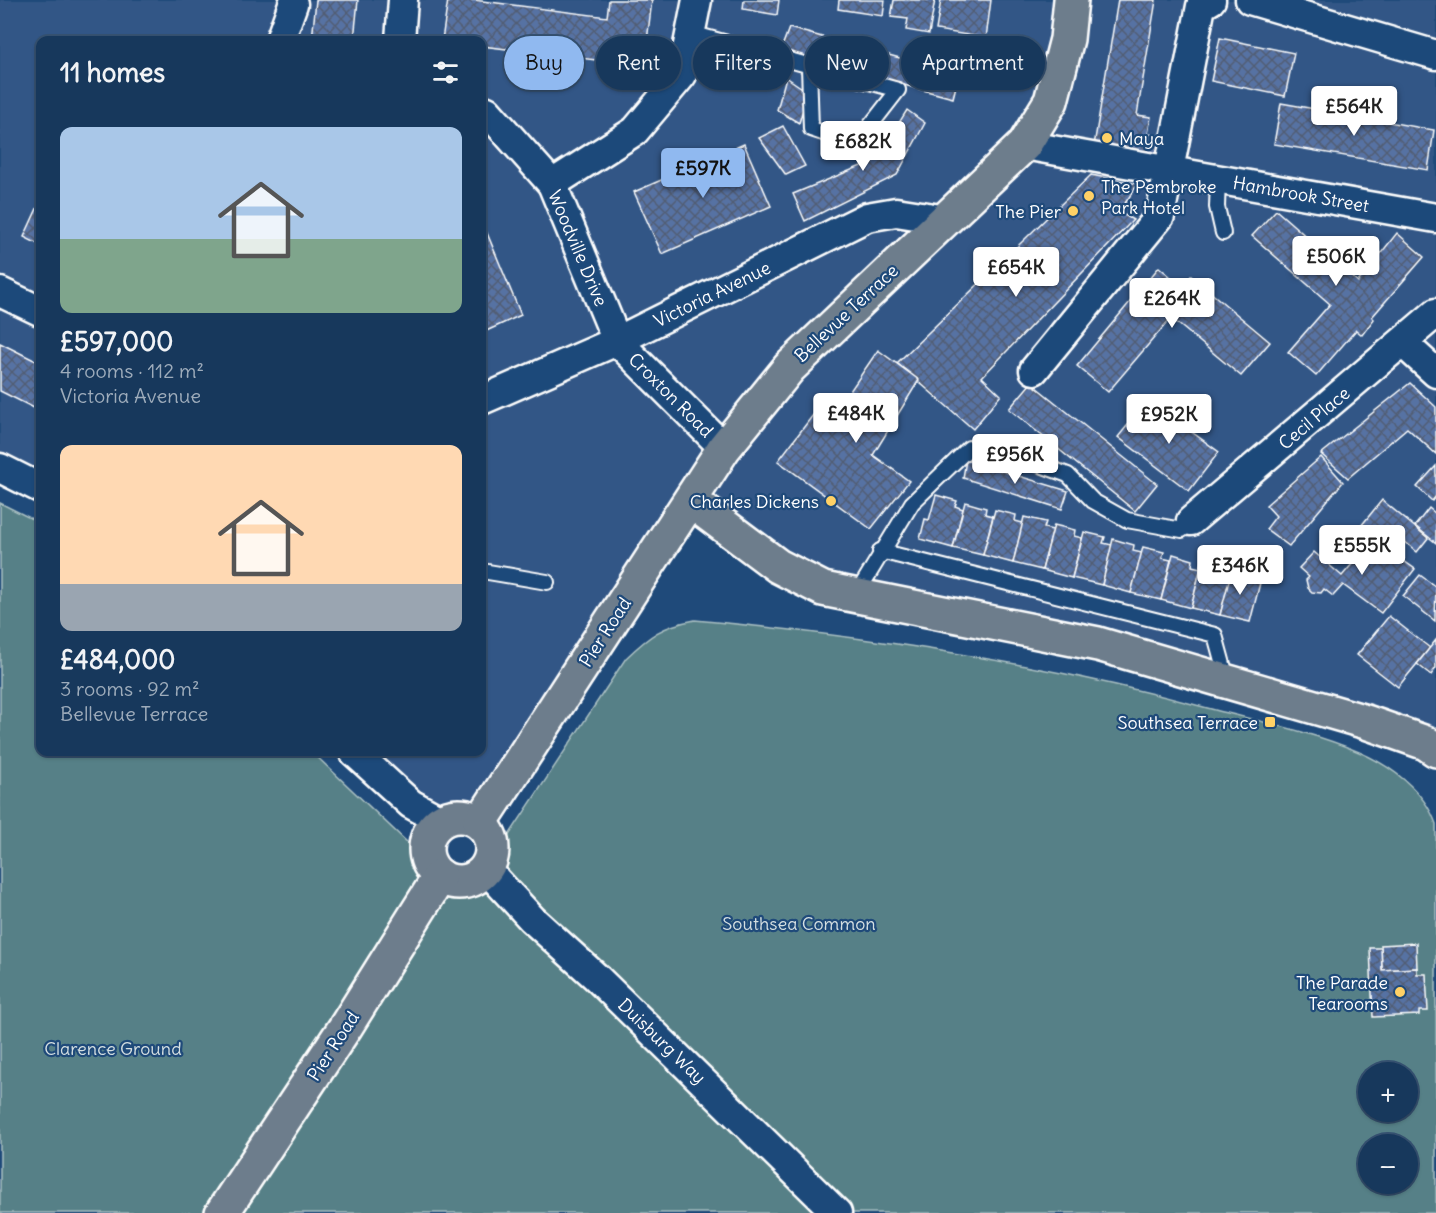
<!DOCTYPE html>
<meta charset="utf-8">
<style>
body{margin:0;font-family:Delius,sans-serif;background:#203f62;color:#f1f3f6;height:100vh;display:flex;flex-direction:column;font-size:22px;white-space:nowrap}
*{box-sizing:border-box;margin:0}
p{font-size:20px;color:#9eacbb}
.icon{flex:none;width:33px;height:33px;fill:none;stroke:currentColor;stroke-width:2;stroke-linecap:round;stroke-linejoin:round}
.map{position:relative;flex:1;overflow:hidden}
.panel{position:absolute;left:36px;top:36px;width:450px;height:720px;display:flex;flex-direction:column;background:#17385c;border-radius:12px;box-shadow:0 2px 4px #0004,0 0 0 2px #365272}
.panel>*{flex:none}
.guide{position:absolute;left:504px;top:36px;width:570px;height:54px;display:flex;gap:12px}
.controls{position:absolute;left:1358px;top:1062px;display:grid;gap:12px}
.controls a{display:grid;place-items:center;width:60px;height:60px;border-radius:50%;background:#17385c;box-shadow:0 2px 4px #0004,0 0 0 2px #365272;font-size:30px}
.price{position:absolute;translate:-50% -51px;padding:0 14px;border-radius:6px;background:#fff;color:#222;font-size:20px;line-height:39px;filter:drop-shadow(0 2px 3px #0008)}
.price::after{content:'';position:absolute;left:50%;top:36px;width:18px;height:14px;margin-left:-9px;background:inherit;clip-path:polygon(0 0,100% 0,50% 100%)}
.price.selected{background:#90b9f0;color:#111}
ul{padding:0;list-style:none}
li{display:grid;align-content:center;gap:12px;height:318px;padding:0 24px}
li span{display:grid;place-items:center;height:186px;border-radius:12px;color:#555}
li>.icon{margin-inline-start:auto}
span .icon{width:108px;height:108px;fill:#fffc;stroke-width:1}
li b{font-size:26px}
h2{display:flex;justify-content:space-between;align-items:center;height:72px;padding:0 24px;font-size:26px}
.tag{padding:0 21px;border-radius:27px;background:#17385c;box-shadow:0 2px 4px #0004,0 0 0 2px #365272;font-size:21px;line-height:54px}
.tag.selected{background:#90b9f0;color:#111}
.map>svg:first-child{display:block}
</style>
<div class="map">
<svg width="1436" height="1213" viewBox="0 0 1436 1213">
<defs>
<pattern id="building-cross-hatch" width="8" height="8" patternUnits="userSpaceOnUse" patternTransform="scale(1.5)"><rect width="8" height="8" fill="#5772a3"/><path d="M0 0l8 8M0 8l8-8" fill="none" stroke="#515d73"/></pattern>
</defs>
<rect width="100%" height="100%" fill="#1f4a7a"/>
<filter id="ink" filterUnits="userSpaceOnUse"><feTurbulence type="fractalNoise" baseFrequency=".0167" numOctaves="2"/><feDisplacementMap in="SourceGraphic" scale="12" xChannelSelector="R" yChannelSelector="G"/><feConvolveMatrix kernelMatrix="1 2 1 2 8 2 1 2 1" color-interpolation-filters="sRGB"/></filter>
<g filter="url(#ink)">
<polygon fill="#305686" points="0,0 1436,0 1436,759 856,595 691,502 507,780 433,829 353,752 482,752 482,40 40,40 40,488 0,468"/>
<path fill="#578087" stroke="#abc0c3" stroke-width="1.5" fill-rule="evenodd" d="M0,503L40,523V752H312L467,899L626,658C650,635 662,626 695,620C871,636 1045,663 1215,710C1262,722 1313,732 1359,752C1391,766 1424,790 1436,824V1213H0ZM1368,1072H1407V1112H1368ZM1368,1144H1407V1184H1368Z"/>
<g fill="url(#building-cross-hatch)" stroke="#fff" stroke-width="1.5">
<polygon points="316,0 358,0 354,40 312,40"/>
<polygon points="448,0 474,0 607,17 609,0 652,0 644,66 482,46 482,40 442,40"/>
<polygon points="744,0 779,0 777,15 743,9"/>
<polygon points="839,0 885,0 883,16 838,9"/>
<polygon points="894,0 935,0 929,34 906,30 908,19 891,17"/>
<polygon points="941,0 991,0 986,38 936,30"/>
<polygon points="1118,0 1156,0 1137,115 1151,117 1148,134 1166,137 1162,158 1094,146"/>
<polygon points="789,28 959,74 953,98 780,52"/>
<polygon points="1220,38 1294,53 1285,96 1211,81"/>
<polygon points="786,77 808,92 799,123 777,110"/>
<polygon points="1281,103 1434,130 1428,170 1274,144"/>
<polygon points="907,110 925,123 897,175 805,221 793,194 876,160"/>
<polygon points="783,126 805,166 786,175 759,138"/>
<polygon points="744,144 771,206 662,254 634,192"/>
<polygon points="1091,175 1138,184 1119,212 1133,220 982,377 1001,395 973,429 897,363"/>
<polygon points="40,202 40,245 24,237"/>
<polygon points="1276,210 1358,282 1397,233 1424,257 1372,317 1374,319 1362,335 1356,330 1316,376 1288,352 1330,304 1252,236"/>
<polygon points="482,221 521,315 482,333"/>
<polygon points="1159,267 1183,287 1191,276 1270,342 1241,376 1171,318 1108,392 1077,366"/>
<polygon points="0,343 40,363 40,411 0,391"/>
<polygon points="878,350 919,380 873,455 909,481 871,529 778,461 813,415 827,425"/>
<polygon points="1031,383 1157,484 1135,511 1009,409"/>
<polygon points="1410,383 1436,407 1436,454 1407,428 1348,478 1321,454"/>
<polygon points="1148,400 1219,452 1189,491 1118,437"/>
<polygon points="1321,457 1343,482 1289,546 1266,529 1276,516 1266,505"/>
<polygon points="966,460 1068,491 1062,509 963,478"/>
<polygon points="1436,466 1436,496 1432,501 1417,487"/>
<polygon points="936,495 957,501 955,506 963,509 953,548 920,539 925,519 929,520"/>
<polygon points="1382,500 1428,538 1417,552 1403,540 1397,547 1388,540 1384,545 1361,526"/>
<polygon points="965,502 986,508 985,514 993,516 983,555 953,548"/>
<polygon points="1429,508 1436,514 1436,543 1415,526"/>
<polygon points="995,510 1016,515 1015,521 1023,523 1013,563 983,555"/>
<polygon points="1024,517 1046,522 1044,528 1053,530 1042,570 1013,563"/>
<polygon points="1054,525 1075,530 1074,536 1082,538 1072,578 1042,570"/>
<polygon points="1084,532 1105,537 1103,543 1112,545 1102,585 1072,578"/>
<polygon points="1113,539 1134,545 1133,551 1142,553 1131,593 1102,585"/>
<polygon points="1373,539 1415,569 1381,613 1343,585 1333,596 1324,589 1321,593 1312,592 1308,588 1306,580 1309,577 1299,568 1314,552 1342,576"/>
<polygon points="1143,547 1164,552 1162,558 1171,560 1161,600 1131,593"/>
<polygon points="1173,554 1193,560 1192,566 1201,568 1191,608 1161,600"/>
<polygon points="1202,562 1223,567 1222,573 1231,575 1220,615 1191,608"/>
<polygon points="1232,569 1253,574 1252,580 1260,583 1250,622 1220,615"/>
<polygon points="1420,575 1436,587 1435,621 1403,596"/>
<polygon points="1389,616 1430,648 1398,687 1357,655"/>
<polygon points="1436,640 1436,668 1431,675 1417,664"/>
<polygon points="1416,943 1417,968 1382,970 1381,945"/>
<polygon points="1370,948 1381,948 1382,970 1417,968 1417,974 1426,974 1428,1011 1419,1011 1419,1015 1373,1017"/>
</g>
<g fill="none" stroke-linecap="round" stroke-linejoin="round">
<g stroke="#fff" stroke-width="18">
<g id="service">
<polyline points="691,33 898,90 856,144 811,129 809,66"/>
<polyline points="1218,179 1217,207 1223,233"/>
<polyline points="880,551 1215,635 1227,679"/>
<polyline points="482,571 547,582"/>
<polyline points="856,595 912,503 969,448 1000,450 1068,475 1093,501 1127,520 1182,530 1191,521"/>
</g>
</g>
<g stroke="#fff" stroke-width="33">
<g id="minor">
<polyline points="1250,0 1436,55"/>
<polyline points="280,40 293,4"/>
<polyline points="400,40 403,0"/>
<polyline points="482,109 487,111 552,184 617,341 724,448"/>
<polyline points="1024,145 1436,218"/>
<polyline points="552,184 635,131 682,75 697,0"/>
<polyline points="0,292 40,311"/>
<polyline points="1403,343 1436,373"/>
<polyline points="1034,370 1160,216 1201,6 1211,0"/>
<polyline points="482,400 617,341 867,217 896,212 947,220"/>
<polyline points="0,468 40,488"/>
<polyline points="1191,521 1436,313"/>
<polyline points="354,752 411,804 442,821"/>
<polyline points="486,869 532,919 596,977 837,1213"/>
</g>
</g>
<g stroke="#fff" stroke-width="38">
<g id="primary">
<polyline points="691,501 778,566 823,589 1098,644 1366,722 1426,743 1436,750"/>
<circle cx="459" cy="849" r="33"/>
<polyline points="480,823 724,448 789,368 1024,145 1051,101 1067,39 1071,0"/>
<polyline points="222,1213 346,1026 440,876"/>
</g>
</g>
<use href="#service" stroke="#1f4a7a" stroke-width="14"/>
<use href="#minor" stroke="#1f4a7a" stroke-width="28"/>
<use href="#primary" stroke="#6d7d8c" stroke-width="33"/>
</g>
</g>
<g fill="#ffd166" stroke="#1f4a7a" stroke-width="2">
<circle cx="1107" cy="138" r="6"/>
<circle cx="1089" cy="196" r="6"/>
<circle cx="1073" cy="211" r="6"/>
<circle cx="831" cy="501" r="6"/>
<rect x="1264" y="716" width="12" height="12" rx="3"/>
<circle cx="1400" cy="992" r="6"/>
</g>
<g text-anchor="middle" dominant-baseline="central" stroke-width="4.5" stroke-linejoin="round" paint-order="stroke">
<g font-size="18" fill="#fff" stroke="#1f4a7a" text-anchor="end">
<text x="1119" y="138" text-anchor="start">Maya</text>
<text x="1101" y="186" text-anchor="start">The Pembroke<tspan x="1101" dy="21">Park Hotel</tspan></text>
<text x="1061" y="211">The Pier</text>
<text x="819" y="501">Charles Dickens</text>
<text x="1258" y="722">Southsea Terrace</text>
<text x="1388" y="982">The Parade<tspan x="1388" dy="21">Tearooms</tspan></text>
</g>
<g font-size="18" fill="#fff" stroke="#1f4a7a">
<text transform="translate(1301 194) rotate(10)">Hambrook Street</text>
<text transform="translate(578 248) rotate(67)">Woodville Drive</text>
<text transform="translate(712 294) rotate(-26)">Victoria Avenue</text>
<text transform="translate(846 313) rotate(-43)">Bellevue Terrace</text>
<text transform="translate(671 395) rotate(45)">Croxton Road</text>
<text transform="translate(1314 418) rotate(-40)">Cecil Place</text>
<text transform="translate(605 632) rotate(-57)">Pier Road</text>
<text transform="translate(662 1041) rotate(44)">Duisburg Way</text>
<text transform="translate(333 1046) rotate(-57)">Pier Road</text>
</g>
<g font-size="18" fill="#d5dfe1" stroke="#1f4a7a">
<text x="799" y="923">Southsea Common</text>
<text x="113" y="1048">Clarence Ground</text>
</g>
</g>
</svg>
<div class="controls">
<a>+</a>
<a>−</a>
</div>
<b class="price" style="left:1354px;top:137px">£564K</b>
<b class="price" style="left:863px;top:172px">£682K</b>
<b class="price selected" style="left:703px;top:199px">£597K</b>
<b class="price" style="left:1336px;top:287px">£506K</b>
<b class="price" style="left:1016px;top:298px">£654K</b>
<b class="price" style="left:1172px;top:329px">£264K</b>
<b class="price" style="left:856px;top:444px">£484K</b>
<b class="price" style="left:1169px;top:445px">£952K</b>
<b class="price" style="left:1015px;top:485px">£956K</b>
<b class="price" style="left:1362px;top:576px">£555K</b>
<b class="price" style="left:1240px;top:596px">£346K</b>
<div class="guide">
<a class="tag selected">Buy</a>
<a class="tag">Rent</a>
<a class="tag">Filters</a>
<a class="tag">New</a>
<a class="tag">Apartment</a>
</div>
<section class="panel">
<h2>11 homes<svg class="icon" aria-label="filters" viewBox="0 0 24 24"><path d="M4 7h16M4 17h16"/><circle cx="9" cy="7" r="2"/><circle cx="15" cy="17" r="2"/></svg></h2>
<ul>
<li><span style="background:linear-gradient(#a9c7e8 60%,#7fa58c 0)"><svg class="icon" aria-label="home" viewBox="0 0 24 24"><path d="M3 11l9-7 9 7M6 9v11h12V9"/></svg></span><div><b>£597,000</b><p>4 rooms · 112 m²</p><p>Victoria Avenue</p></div></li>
<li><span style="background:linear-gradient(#ffd9b3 75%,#9aa5b1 0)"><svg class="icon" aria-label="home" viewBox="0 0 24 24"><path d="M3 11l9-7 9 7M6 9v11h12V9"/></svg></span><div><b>£484,000</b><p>3 rooms · 92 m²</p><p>Bellevue Terrace</p></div></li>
</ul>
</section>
</div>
